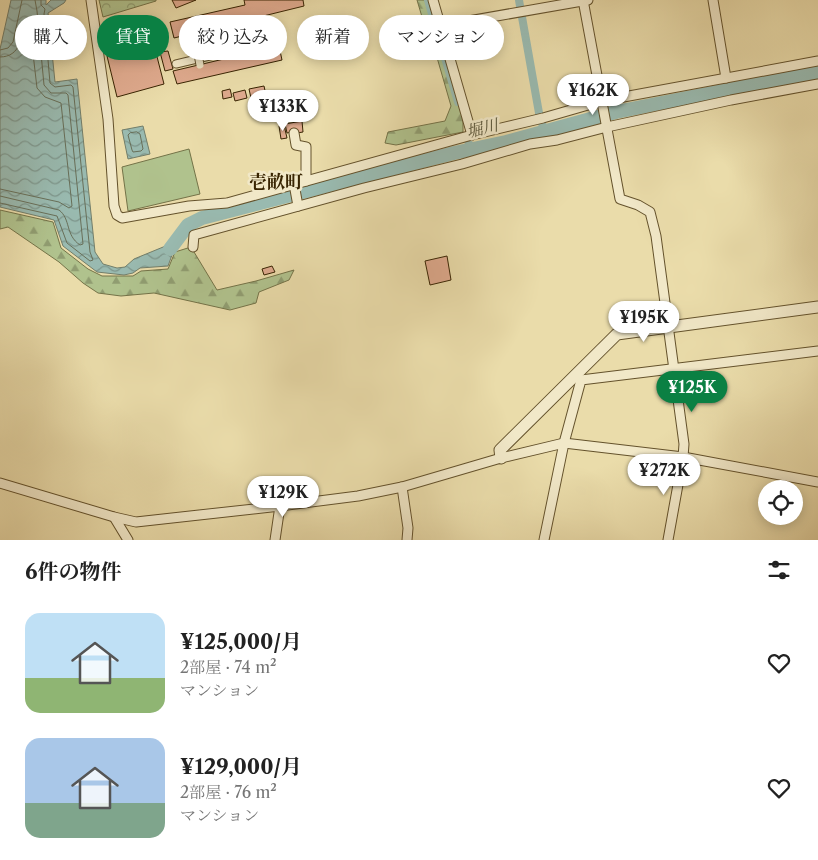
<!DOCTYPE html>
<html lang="ja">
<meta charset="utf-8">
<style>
body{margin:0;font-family:"Libre Caslon Text","Noto Serif JP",serif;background:#f2f2f2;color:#222;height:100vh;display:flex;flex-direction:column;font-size:19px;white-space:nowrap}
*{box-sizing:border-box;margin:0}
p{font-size:16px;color:#767676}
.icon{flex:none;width:28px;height:28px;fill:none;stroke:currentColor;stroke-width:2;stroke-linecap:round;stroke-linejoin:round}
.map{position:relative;height:540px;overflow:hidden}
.details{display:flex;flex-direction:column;background:#fff;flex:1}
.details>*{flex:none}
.banner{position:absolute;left:15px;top:15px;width:500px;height:45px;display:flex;gap:10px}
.buttons{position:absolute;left:758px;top:480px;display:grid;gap:10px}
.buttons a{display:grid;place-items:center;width:45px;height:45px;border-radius:50%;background:#fff;box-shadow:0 2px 12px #0003;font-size:25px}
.price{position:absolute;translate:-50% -42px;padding:0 11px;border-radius:18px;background:#fff;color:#222;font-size:16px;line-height:32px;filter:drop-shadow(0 1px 2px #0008)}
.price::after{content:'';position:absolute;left:50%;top:30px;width:15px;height:11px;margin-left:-8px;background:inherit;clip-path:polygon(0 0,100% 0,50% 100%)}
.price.current{background:#0b8043;color:#fff}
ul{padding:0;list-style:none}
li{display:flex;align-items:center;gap:15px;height:125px;padding:0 25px}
li span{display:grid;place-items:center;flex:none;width:140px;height:100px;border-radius:15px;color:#555}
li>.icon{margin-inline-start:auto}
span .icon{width:60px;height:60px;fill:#fffc;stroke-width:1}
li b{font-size:21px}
h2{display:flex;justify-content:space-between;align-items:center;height:60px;padding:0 25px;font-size:21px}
.chip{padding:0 18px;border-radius:22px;background:#fff;box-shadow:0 2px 12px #0003;font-size:18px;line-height:45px}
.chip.current{background:#0b8043;color:#fff}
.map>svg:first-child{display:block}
</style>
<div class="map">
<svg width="818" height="540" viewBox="0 0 818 540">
<defs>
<pattern id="forest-firs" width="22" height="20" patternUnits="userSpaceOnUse" patternTransform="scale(1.25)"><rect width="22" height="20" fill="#b0c28d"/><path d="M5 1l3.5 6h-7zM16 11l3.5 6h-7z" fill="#909d71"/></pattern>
<pattern id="park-crowns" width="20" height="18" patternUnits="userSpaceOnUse" patternTransform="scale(1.25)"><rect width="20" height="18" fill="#b0c28d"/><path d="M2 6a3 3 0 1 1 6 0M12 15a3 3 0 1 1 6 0" fill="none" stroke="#909d71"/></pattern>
<pattern id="water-waves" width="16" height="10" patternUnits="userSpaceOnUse" patternTransform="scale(1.25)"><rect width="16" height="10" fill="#99bab0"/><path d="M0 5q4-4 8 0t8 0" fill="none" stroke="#7e978d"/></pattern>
</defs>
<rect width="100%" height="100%" fill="#eadcaa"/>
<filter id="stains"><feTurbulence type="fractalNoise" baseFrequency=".004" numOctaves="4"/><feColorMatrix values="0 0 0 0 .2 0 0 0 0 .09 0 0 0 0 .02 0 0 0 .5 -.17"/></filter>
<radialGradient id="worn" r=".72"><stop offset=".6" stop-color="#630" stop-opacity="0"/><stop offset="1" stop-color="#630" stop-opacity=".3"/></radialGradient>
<g fill="url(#forest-firs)" stroke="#747348">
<polygon points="417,0 428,0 463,119 463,132 396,145 385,143 388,132 445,121 451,106 436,54 425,27"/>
<polygon points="0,210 53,222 61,248 88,269 102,276 133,276 141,271 168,269 175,252 191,247 217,290 256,281 294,270 289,280 259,292 256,303 230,310 154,293 121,296 98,293 83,283 59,262 8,227 0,229"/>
</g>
<polygon fill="url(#park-crowns)" stroke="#747348" points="99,0 156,0 156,1 103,17"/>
<polygon fill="#b0c28d" stroke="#747348" points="189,149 200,194 128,211 122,167"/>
<g fill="url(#water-waves)" stroke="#727e6a">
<polygon points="11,0 46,0 46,5 51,0 66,0 64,3 48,13 55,82 77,79 95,252 103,264 117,268 125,267 134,259 168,245 172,255 168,266 140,268 133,273 124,275 97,272 63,246 54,220 0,207 0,49"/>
<polygon points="143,126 150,154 128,159 122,130"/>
</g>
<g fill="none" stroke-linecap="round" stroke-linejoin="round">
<g stroke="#686f59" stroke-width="1">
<polyline points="0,50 8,48 13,42 22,0"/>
<path d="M0,57C21,57 22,36 26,20L29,19L37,88L45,97L61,103L72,206L69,208L59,202L0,189"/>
<polygon points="137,132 140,134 143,149 141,151 133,152 132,150 128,135 130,133"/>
<path d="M0,196L59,210C71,219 65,235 80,245L83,244L68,95L66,93H51L44,85L37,11L35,0"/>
<polyline points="0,203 57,216 67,243 90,261 93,260 90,252 73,87 71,85 55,87 50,83 44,14 45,9 41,5 41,0"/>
</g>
<g stroke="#99bab0" stroke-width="8">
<polyline points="428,0 458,102"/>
<polyline points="519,0 520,6"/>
<polyline points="522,17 539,113"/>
<polyline points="542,123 544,131"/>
<polyline points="468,140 470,149"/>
</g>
<polyline stroke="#99bab0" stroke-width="14" points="170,249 188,225 202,218 454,153 506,142 616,112 818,72"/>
</g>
<g fill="#dfaa8e" stroke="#382402">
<polygon points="172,0 196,0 176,8"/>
<polygon points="244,0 303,0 304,6 174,38 170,22 245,5"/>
<polygon points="137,19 141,36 126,41 127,46 120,48 119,43 109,46 105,27"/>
<polygon points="268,31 271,45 251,50 249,36"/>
<polygon points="154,45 164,84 117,97 107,56"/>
<polygon points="279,46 282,60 177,84 173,71"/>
<polygon points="168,51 173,69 165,71 160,52"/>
<polygon points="264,86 266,95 251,98 249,89"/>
<polygon points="230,89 232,97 223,99 222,91"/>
<polygon points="245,90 247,98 235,101 233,93"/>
<polygon points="302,121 303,132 297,133 297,131 287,133 285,124"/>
<polygon points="284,125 287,138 281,139 279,126"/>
<polygon points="447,256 451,280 430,285 425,261"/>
<polygon points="272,266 275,272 264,275 262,269"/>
</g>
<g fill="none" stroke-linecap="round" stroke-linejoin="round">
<g stroke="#64522c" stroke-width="9">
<polyline id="pedestrian" points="176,64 218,54 242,37 260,30"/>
</g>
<g stroke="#64522c" stroke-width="11">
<g id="minor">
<polyline points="91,0 108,119 114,206 117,215 122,218 189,206 227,203 472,135 543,118 602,101 818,61"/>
<polyline points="433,0 472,135"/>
<polyline points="583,0 620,199 638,205 650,212 656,236 684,444 683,457 668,540"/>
<polyline points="713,0 726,78"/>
<polyline points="440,26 588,0"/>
<polyline points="294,133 296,145 306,147 306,181"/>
<polyline points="294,184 298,206"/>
<polyline points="193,247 194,235 364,188 462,164 530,144 557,140 607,127 731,100 818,84"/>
<polyline points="0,483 114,517 136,522 280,506 358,496 402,487 501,458 564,443 683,457 818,482"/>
<polyline points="402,487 408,528 407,540"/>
<polyline points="114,517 128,540"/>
<polyline points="275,540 280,506"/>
<polyline points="544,540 564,443 581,380 818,351"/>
</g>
</g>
<g stroke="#64522c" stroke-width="13">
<polyline id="tertiary" points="501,458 500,450 617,334 818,307"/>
</g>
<use href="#pedestrian" stroke="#f1e8c8" stroke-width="7"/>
<use href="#minor" stroke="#f1e8c8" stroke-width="9"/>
<use href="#tertiary" stroke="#f1e8c8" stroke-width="11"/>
<g stroke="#64522c" stroke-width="9" stroke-linecap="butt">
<g id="pedestrian-bridge">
<polyline points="251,19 258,51"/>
<polyline points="194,33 200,65"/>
</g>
</g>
<use href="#pedestrian-bridge" stroke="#f1e8c8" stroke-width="7"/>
</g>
<g text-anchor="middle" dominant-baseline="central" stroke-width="5" stroke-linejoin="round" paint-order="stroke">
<g font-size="16" font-style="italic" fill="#555136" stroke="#f1e8c8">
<text transform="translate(482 128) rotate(-14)">堀川</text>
</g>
<g font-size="18" font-weight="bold" fill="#382402" stroke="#f1e8c8">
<text x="276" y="182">壱畝町</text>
</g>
</g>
<rect width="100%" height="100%" filter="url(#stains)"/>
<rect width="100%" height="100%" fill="url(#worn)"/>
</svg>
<div class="buttons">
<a><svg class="icon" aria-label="locate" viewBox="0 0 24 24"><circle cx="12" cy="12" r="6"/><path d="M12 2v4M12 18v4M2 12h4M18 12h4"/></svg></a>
</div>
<b class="price" style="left:593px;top:116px">¥162K</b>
<b class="price" style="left:283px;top:132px">¥133K</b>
<b class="price" style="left:644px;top:343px">¥195K</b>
<b class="price current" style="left:692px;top:413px">¥125K</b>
<b class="price" style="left:664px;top:496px">¥272K</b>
<b class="price" style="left:283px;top:518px">¥129K</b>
<div class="banner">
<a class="chip">購入</a>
<a class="chip current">賃貸</a>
<a class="chip">絞り込み</a>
<a class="chip">新着</a>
<a class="chip">マンション</a>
</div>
</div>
<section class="details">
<h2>6件の物件<svg class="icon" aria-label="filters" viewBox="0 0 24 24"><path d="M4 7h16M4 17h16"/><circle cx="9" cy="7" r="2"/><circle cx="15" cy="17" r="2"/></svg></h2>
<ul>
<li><span style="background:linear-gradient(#bfe0f5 65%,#8fb573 0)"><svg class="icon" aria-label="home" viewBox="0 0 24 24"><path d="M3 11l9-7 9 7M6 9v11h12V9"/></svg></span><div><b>¥125,000/月</b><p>2部屋 · 74 m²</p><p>マンション</p></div><svg class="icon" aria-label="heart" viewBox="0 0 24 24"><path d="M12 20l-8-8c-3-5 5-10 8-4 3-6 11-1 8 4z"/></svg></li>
<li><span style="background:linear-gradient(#a9c7e8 65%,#7fa58c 0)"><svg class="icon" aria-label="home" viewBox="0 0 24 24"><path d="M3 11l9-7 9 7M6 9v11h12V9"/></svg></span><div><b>¥129,000/月</b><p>2部屋 · 76 m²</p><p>マンション</p></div><svg class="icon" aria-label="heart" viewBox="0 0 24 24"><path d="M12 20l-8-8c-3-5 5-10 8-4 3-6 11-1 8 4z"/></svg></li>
</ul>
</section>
